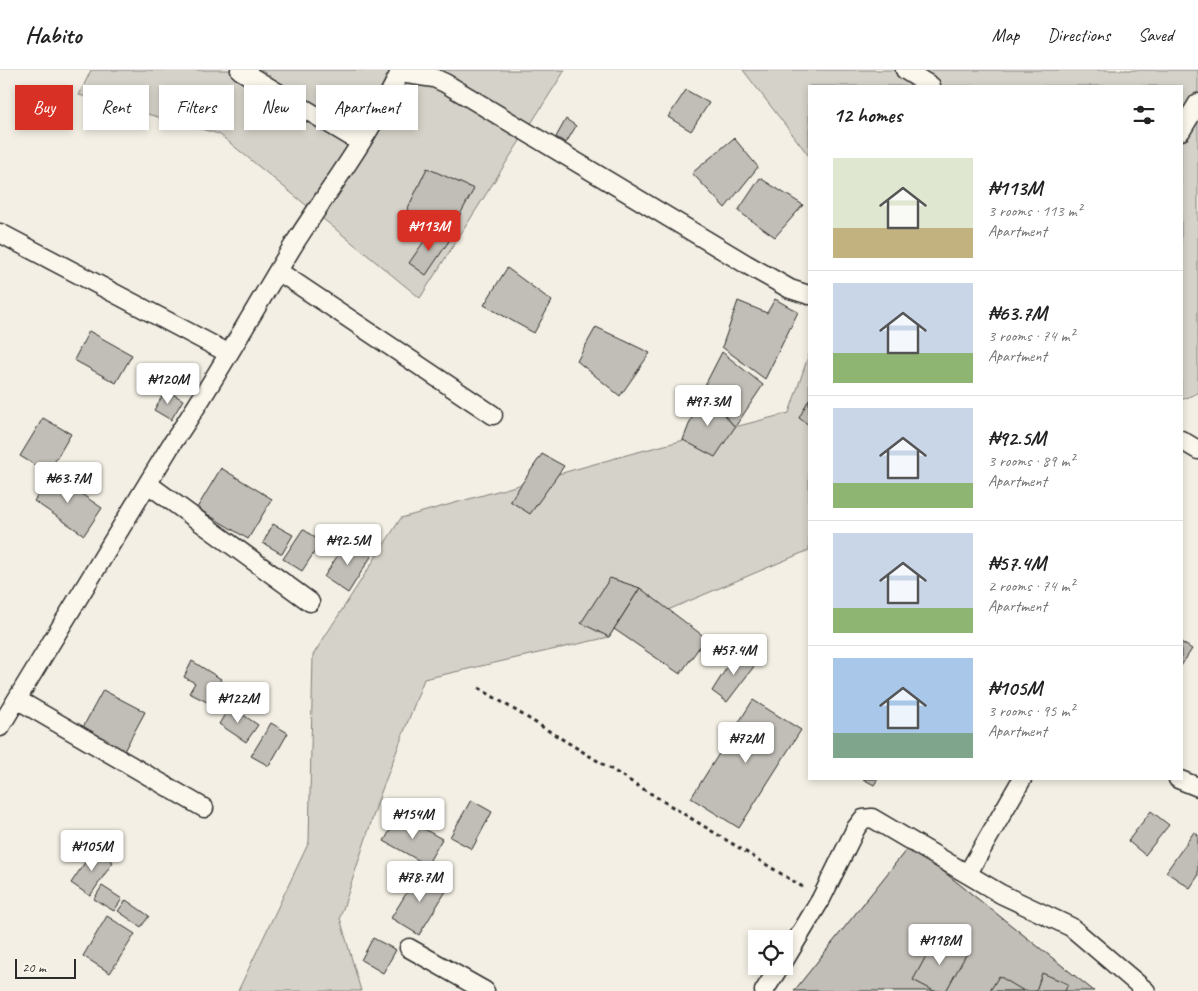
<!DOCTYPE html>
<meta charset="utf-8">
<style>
body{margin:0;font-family:Caveat,sans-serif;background:#f6f6f6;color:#222;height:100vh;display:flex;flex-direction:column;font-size:19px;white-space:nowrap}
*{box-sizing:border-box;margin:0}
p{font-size:16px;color:#767676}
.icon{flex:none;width:28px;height:28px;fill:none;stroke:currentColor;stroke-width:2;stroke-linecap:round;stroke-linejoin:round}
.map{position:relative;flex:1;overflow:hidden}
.panel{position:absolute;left:808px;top:15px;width:375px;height:695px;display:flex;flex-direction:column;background:#fff;border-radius:0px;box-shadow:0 2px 8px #0003}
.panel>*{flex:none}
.top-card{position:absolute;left:15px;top:15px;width:475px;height:45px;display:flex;gap:10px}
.controls{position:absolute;left:748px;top:860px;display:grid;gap:10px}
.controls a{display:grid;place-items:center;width:45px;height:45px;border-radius:0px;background:#fff;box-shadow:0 2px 8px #0003;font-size:25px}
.scale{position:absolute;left:15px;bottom:12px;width:61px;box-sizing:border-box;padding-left:5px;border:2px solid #2b2b2b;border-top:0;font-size:14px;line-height:18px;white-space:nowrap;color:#2b2b2b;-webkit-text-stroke:4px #fbf7ec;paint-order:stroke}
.price{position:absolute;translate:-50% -42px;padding:0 11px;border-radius:5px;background:#fff;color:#222;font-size:16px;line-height:32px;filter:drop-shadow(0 1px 2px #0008)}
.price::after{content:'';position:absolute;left:50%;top:30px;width:15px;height:11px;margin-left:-8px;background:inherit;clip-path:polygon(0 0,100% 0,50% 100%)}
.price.selected{background:#d93025;color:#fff}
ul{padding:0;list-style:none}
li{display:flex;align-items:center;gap:15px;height:125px;padding:0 25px}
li+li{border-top:1px solid #e0e0e0}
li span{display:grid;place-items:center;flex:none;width:140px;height:100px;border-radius:0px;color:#555}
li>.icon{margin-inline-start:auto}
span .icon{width:60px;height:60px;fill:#fffc;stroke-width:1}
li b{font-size:21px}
h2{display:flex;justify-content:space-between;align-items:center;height:60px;padding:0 25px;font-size:21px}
.pill{padding:0 18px;border-radius:0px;background:#fff;box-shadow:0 2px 8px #0003;font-size:18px;line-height:45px}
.pill.selected{background:#d93025;color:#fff}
header{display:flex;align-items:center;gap:30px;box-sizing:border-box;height:70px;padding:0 25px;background:#fff;border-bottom:1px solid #e0e0e0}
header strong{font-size:24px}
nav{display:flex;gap:28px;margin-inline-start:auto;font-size:18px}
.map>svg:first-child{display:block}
</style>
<header>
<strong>Habito</strong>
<nav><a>Map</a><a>Directions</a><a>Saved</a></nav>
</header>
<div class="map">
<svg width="1198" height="921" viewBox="0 0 1198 921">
<rect width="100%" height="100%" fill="#f3efe4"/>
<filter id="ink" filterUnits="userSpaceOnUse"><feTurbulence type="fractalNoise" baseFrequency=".02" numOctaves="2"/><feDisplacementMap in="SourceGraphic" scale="10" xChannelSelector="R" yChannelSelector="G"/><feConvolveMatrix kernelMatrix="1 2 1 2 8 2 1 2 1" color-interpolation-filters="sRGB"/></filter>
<g filter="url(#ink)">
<g fill="#d5d2c9" stroke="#807e7a">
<polygon points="91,0 565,0 420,228 219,64 79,25"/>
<polygon points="743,0 1198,0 1198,323 1181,330 1181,16 809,16 809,86"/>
<polygon points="809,284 809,480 642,551 614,559 609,567 424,609 380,725 340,848 361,921 238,921 309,772 313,585 401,448 630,384 789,343"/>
</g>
<g fill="#c0beb6" stroke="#2b2b2b">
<polygon points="686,20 709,33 691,61 668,47"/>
<polygon points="566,49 576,56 566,73 556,67"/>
<polygon points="734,68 758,97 725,138 692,103"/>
<polygon points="427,98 474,119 452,159 407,140"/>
<polygon points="760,108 803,135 775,167 738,141"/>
<polygon points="432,160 449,171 426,205 409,193"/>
<polygon points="507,198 552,231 534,263 484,235"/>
<polygon points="775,229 798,242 765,309 722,277 738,231 767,243"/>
<polygon points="596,257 650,283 620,326 577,291"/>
<polygon points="89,261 132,285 116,313 74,290"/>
<polygon points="722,282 763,315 735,357 702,321"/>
<polygon points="166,320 183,330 171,350 154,340"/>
<polygon points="702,321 735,357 715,387 683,370"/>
<polygon points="809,329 809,355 799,348"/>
<polygon points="43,348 71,364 48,403 20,386"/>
<polygon points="542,384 564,396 530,444 510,431"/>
<polygon points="221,398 272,429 248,469 197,438"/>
<polygon points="52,404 102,438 84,465 34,431"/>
<polygon points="273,454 293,465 282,484 263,473"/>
<polygon points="303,459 321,472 302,501 283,489"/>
<polygon points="348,469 372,485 348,523 324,507"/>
<polygon points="610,508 640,518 609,567 581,553"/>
<polygon points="640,518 706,568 680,604 614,559"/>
<polygon points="1181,572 1192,579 1181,596"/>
<polygon points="736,583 758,591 727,632 712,621"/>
<polygon points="192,591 221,609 207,632 189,623 195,613 184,607"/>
<polygon points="103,620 145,642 124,681 82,659"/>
<polygon points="753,630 801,660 739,758 691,728"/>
<polygon points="230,636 258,655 246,672 219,654"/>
<polygon points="271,653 288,663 269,696 251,686"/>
<polygon points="863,709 878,709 874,715"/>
<polygon points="471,730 492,742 472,779 450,767"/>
<polygon points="1151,741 1169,755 1145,785 1128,771"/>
<polygon points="399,745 442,769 427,795 384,771"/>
<polygon points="1194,762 1198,765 1198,806 1190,818 1166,802"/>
<polygon points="910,775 1094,921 794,921"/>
<polygon points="94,779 113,792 90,826 71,813"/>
<polygon points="420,801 448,818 419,865 391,848"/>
<polygon points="102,816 122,829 114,841 94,829"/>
<polygon points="126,830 149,846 141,857 118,841"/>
<polygon points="107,846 135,864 110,903 83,886"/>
<polygon points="937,866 967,883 946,921 934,921 913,910"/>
<polygon points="373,868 396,880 383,903 361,890"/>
<polygon points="1042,903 1068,914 1065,921 1036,921"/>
<polygon points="999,906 1024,921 990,921"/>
</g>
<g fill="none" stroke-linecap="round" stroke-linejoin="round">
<g stroke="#2b2b2b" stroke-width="21">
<g id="street">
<polyline points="240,0 360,72"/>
<polyline points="905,0 931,16"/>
<polyline points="400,3 434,8 445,13 746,194 790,219 809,225"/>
<polyline points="1181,61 1198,33"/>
<polyline points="0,163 228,283"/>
<polyline points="278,201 493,345"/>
<polyline points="1181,370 1198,380"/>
<polyline points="148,414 310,532"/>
<polyline points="18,630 204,738"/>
<path d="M0,657L171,375C216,310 254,239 296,171C332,115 373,61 401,0"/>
<polyline points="1178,709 1198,717"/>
<polyline points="968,803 1022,709"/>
<polyline points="409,878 485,921"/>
<polyline points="784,891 821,829 856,758 863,749 872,748 1001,824 1071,857 1146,921"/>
<polyline points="764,921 780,896"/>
</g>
</g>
<polyline stroke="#2b2b2b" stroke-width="3" stroke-dasharray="4 4" stroke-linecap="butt" points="479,618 806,819"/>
<use href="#street" stroke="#fbf7ec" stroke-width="18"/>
</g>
</g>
</svg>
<div class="controls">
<a><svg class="icon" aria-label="locate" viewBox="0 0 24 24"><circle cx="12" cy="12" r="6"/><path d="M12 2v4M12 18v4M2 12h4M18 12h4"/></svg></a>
</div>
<div class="scale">20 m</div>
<b class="price selected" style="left:429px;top:182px">₦113M</b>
<b class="price" style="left:168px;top:335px">₦120M</b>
<b class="price" style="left:708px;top:357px">₦97.3M</b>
<b class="price" style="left:68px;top:434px">₦63.7M</b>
<b class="price" style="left:348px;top:496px">₦92.5M</b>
<b class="price" style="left:734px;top:606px">₦57.4M</b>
<b class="price" style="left:238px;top:654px">₦122M</b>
<b class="price" style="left:746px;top:694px">₦72M</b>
<b class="price" style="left:413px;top:770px">₦154M</b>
<b class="price" style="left:92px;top:802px">₦105M</b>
<b class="price" style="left:420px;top:833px">₦78.7M</b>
<b class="price" style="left:940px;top:896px">₦118M</b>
<div class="top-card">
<a class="pill selected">Buy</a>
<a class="pill">Rent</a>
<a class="pill">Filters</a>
<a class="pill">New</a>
<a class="pill">Apartment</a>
</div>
<section class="panel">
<h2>12 homes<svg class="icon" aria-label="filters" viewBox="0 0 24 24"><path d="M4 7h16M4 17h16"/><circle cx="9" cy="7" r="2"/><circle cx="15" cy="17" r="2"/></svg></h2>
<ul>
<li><span style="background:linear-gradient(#dfe7d0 70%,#c2b280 0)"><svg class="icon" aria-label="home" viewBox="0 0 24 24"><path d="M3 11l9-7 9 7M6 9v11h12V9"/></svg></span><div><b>₦113M</b><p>3 rooms · 113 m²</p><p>Apartment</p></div></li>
<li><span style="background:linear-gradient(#c9d6e8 70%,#8fb573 0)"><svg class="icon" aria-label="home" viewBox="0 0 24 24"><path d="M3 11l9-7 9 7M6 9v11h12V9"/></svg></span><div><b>₦63.7M</b><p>3 rooms · 74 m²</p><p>Apartment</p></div></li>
<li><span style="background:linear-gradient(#c9d6e8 75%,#8fb573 0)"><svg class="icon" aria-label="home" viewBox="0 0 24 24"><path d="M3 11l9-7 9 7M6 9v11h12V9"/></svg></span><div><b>₦92.5M</b><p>3 rooms · 89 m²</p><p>Apartment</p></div></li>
<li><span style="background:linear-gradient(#c9d6e8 75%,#8fb573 0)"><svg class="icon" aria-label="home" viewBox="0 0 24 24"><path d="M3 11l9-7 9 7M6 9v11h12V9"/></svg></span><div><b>₦57.4M</b><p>2 rooms · 74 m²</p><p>Apartment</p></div></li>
<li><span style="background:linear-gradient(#a9c7e8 75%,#7fa58c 0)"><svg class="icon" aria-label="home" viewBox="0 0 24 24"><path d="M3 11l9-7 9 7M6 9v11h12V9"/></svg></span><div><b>₦105M</b><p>3 rooms · 95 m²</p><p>Apartment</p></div></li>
</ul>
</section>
</div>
